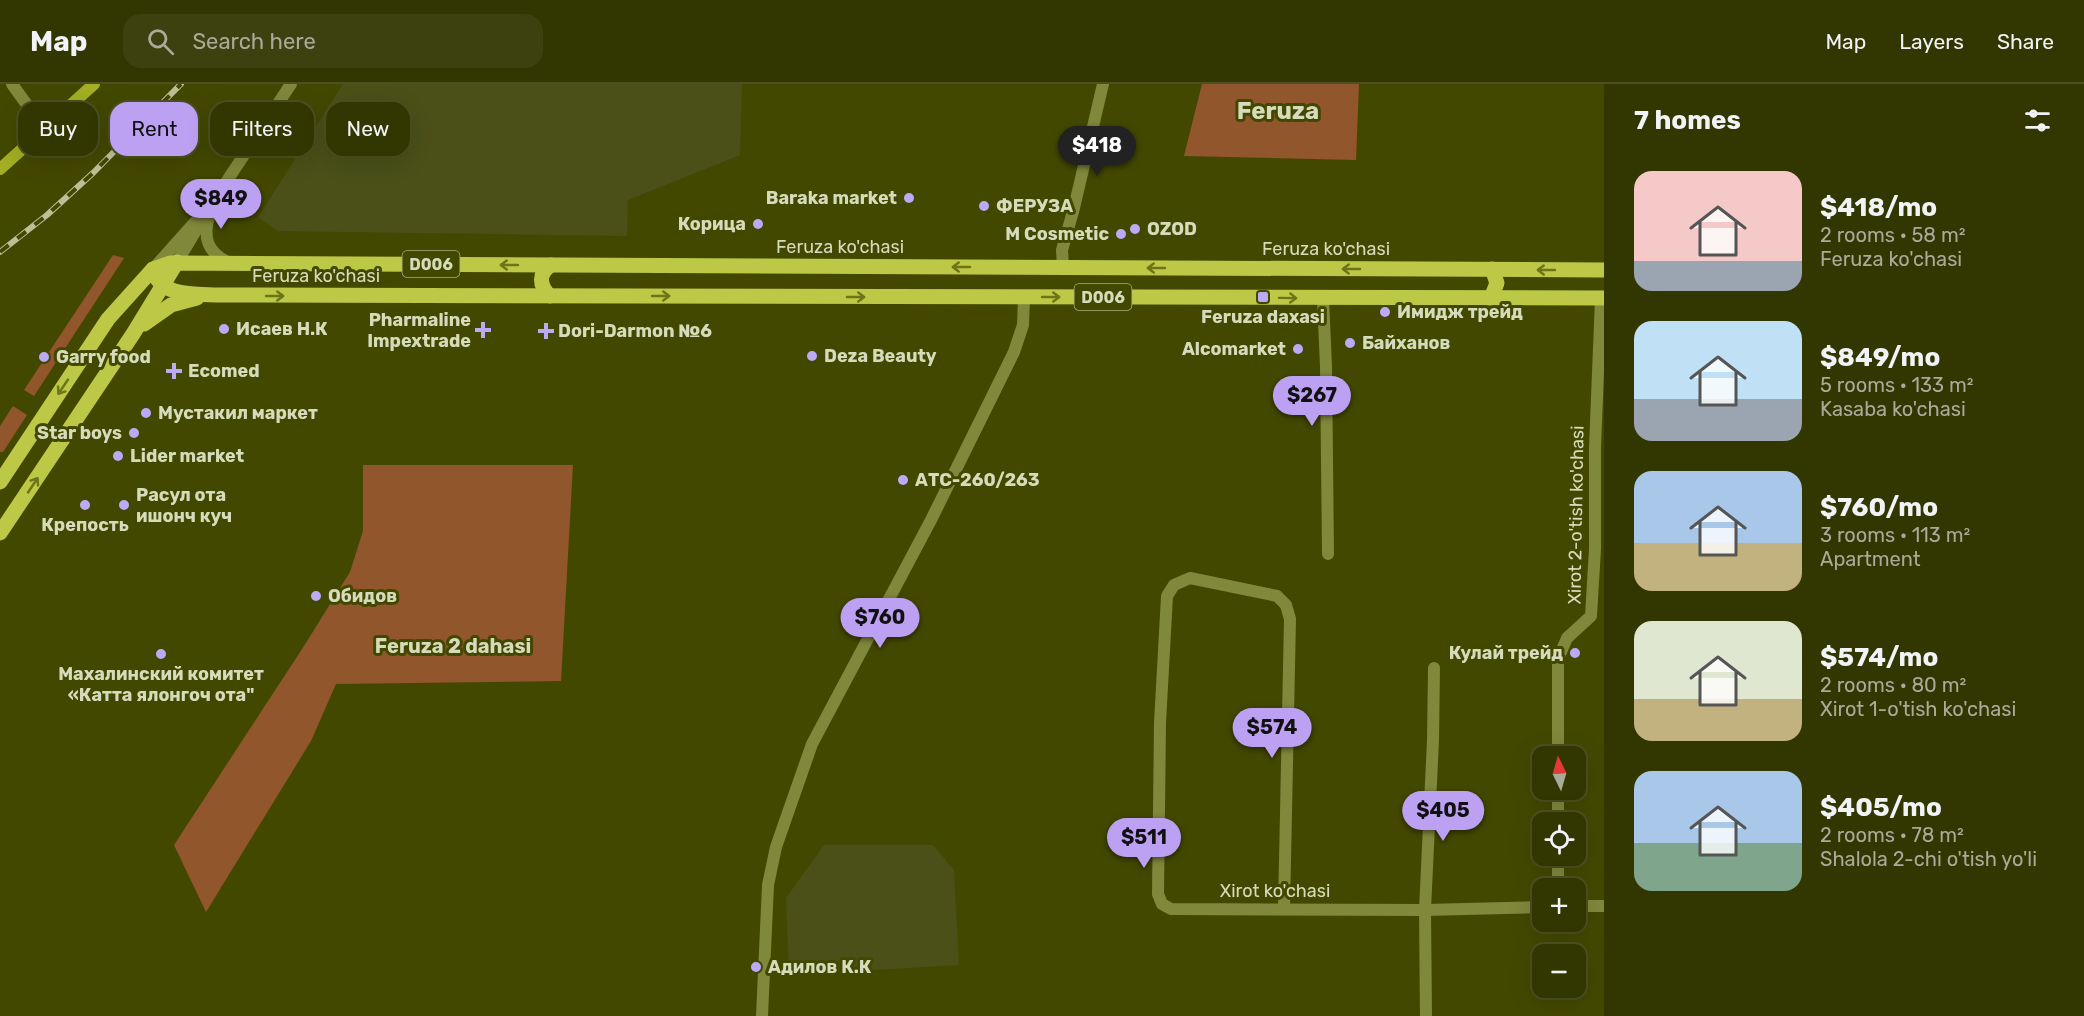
<!DOCTYPE html>
<meta charset="utf-8">
<style>
body{margin:0;font-family:Rubik,sans-serif;background:#3d410f;color:#f1f3f6;height:100vh;display:flex;flex-direction:column;font-size:22px;white-space:nowrap}
*{box-sizing:border-box;margin:0}
p{font-size:20px;color:#a8ab99}
.icon{flex:none;width:33px;height:33px;fill:none;stroke:currentColor;stroke-width:2;stroke-linecap:round;stroke-linejoin:round}
.map{position:relative;flex:1;overflow:hidden}
.details{display:flex;flex-direction:column;background:#323600;width:480px}
.details>*{flex:none}
.guide{position:absolute;left:18px;top:18px;width:570px;height:54px;display:flex;gap:12px}
.needle{width:39px;rotate:355deg}
.buttons{position:absolute;left:1532px;top:662px;display:grid;gap:12px}
.buttons a{display:grid;place-items:center;width:54px;height:54px;border-radius:12px;background:#323600;box-shadow:0 6px 24px #0002,0 0 0 2px #4d5022;font-size:30px}
.price{position:absolute;translate:-50% -51px;padding:0 14px;border-radius:21px;background:#bca0f2;color:#111;font-size:20px;line-height:39px;filter:drop-shadow(0 2px 3px #0008)}
.price::after{content:'';position:absolute;left:50%;top:36px;width:18px;height:14px;margin-left:-9px;background:inherit;clip-path:polygon(0 0,100% 0,50% 100%)}
.price.on{background:#222;color:#fff}
ul{padding:0;list-style:none}
li{display:flex;align-items:center;gap:18px;height:150px;padding:0 30px}
li span{display:grid;place-items:center;flex:none;width:168px;height:120px;border-radius:18px;color:#555}
li>.icon{margin-inline-start:auto}
span .icon{width:72px;height:72px;fill:#fffc;stroke-width:1}
li b{font-size:26px}
h2{display:flex;justify-content:space-between;align-items:center;height:72px;padding:0 30px;font-size:26px}
.chip{padding:0 21px;border-radius:18px;background:#323600;box-shadow:0 6px 24px #0002,0 0 0 2px #4d5022;font-size:21px;line-height:54px}
.chip.on{background:#bca0f2;color:#111}
header{display:flex;align-items:center;gap:36px;box-sizing:border-box;height:84px;padding:0 30px;background:#323600;border-bottom:2px solid #4d5022}
header strong{font-size:28px}
nav{display:flex;gap:33px;margin-inline-start:auto;font-size:21px}
.search{width:420px;height:54px;background:#3d410f;display:flex;align-items:center;gap:15px;box-sizing:border-box;padding:0 21px;border-radius:18px;color:#a8ab99;font-size:22px}
main{display:flex;flex:1;min-height:0}
.map>svg:first-child{display:block}
</style>
<header>
<strong>Map</strong>
<div class="search"><svg class="icon" aria-label="search" viewBox="0 0 24 24"><circle cx="10" cy="10" r="6"/><path d="M15 15l6 6"/></svg>Search here</div>
<nav><a>Map</a><a>Layers</a><a>Share</a></nav>
</header>
<main>
<div class="map">
<svg width="1604" height="932" viewBox="0 0 1604 932">
<rect width="100%" height="100%" fill="#434800"/>
<g fill="#4a5018">
<polygon points="343,0 742,0 740,71 628,116 627,152 278,147 258,133"/>
<polygon points="824,761 933,761 954,786 959,881 789,891 786,814"/>
</g>
<g fill="#91562b">
<polygon points="1202,0 1359,0 1356,76 1184,72"/>
<polygon points="113,171 124,174 34,312 24,306"/>
<polygon points="13,322 27,331 3,368 0,368 0,342"/>
<polygon points="363,381 573,381 561,597 336,600 311,657 206,828 174,761 304,562 350,488 363,447"/>
</g>
<g fill="none" stroke-linecap="round" stroke-linejoin="round">
<g stroke="#80883c" stroke-width="12">
<polyline points="12,0 45,46"/>
<polyline points="1063,183 1062,166 1074,124 1103,0"/>
<polyline points="1323,214 1326,283 1328,470"/>
<polyline points="1558,672 1558,575 1567,554 1591,532 1595,465 1595,363 1601,214"/>
<polyline points="1558,705 1558,738"/>
<polyline points="1558,771 1558,804"/>
<polyline points="1575,822 1604,822"/>
<polyline points="1284,825 1290,535 1286,521 1277,512 1190,494 1174,501 1167,512 1160,639 1158,810 1162,820 1171,825 1425,826 1542,823"/>
<polyline points="762,932 768,801 776,763 812,660 931,436 1014,268 1023,241 1024,213"/>
<polyline points="1426,932 1425,826 1433,656 1434,584"/>
</g>
<g stroke="#80883c" stroke-width="12">
<path d="M210,130C202,153 207,169 230,179"/>
<polyline points="177,178 215,115 291,0"/>
<polyline points="153,185 195,138"/>
</g>
<polyline stroke="#a2ae23" stroke-width="12" points="0,85 94,0"/>
<g stroke="#bcc846" stroke-width="15">
<path d="M153,185C159,213 194,210 217,211L1604,214"/>
<path d="M550,212C539,202 538,189 551,181"/>
<polyline points="1491,214 1497,199 1492,185"/>
<polyline points="144,240 171,221 197,214"/>
<polyline points="0,398 108,235 153,185 170,179 1604,186"/>
<polyline points="0,449 133,250 177,178"/>
</g>
<g stroke="#bbc098" stroke-width="6">
<polyline id="rail" points="0,168 47,131 93,89 181,0"/>
</g>
<use href="#rail" stroke="#434800" stroke-width="4" stroke-dasharray="11" stroke-linecap="butt"/>
</g>
<defs><path id="oneway-shaft" d="M-6 0H5M1.5-3L5.5 0L1.5 3" fill="none" stroke-width="1.6" stroke-linecap="round" stroke-linejoin="round" transform="scale(1.5)"/></defs>
<g stroke="#6d7518">
<use href="#oneway-shaft" transform="translate(509 181) rotate(-180)"/>
<use href="#oneway-shaft" transform="translate(961 183) rotate(-180)"/>
<use href="#oneway-shaft" transform="translate(1156 184) rotate(-180)"/>
<use href="#oneway-shaft" transform="translate(1351 185) rotate(-180)"/>
<use href="#oneway-shaft" transform="translate(1546 186) rotate(-180)"/>
<use href="#oneway-shaft" transform="translate(275 212)"/>
<use href="#oneway-shaft" transform="translate(661 212)"/>
<use href="#oneway-shaft" transform="translate(856 213)"/>
<use href="#oneway-shaft" transform="translate(1051 213)"/>
<use href="#oneway-shaft" transform="translate(1288 214) rotate(1)"/>
<use href="#oneway-shaft" transform="translate(63 303) rotate(124)"/>
<use href="#oneway-shaft" transform="translate(33 401) rotate(-56)"/>
</g>
<g fill="#bcaaf6" stroke="#434800" stroke-width="2">
<circle cx="909" cy="114" r="6"/>
<circle cx="984" cy="122" r="6"/>
<circle cx="758" cy="140" r="6"/>
<circle cx="1135" cy="145" r="6"/>
<circle cx="1121" cy="150" r="6"/>
<rect x="1257" y="207" width="12" height="12" rx="3"/>
<circle cx="1385" cy="228" r="6"/>
<circle cx="224" cy="245" r="6"/>
<path d="M480 237h6v6h6v6h-6v6h-6v-6h-6v-6h6z"/>
<path d="M543 238h6v6h6v6h-6v6h-6v-6h-6v-6h6z"/>
<circle cx="1350" cy="259" r="6"/>
<circle cx="1298" cy="265" r="6"/>
<circle cx="812" cy="272" r="6"/>
<circle cx="44" cy="273" r="6"/>
<path d="M171 278h6v6h6v6h-6v6h-6v-6h-6v-6h6z"/>
<circle cx="146" cy="329" r="6"/>
<circle cx="134" cy="349" r="6"/>
<circle cx="118" cy="372" r="6"/>
<circle cx="903" cy="396" r="6"/>
<circle cx="85" cy="421" r="6"/>
<circle cx="124" cy="421" r="6"/>
<circle cx="316" cy="512" r="6"/>
<circle cx="1575" cy="569" r="6"/>
<circle cx="161" cy="570" r="6"/>
<circle cx="756" cy="883" r="6"/>
</g>
<g text-anchor="middle" dominant-baseline="central" stroke-width="6" stroke-linejoin="round" paint-order="stroke">
<g fill="#434800" stroke="#aaaf83" stroke-width="1.5">
<rect x="402.5" y="167" width="57" height="26" rx="4.5"/>
<rect x="1074.5" y="200" width="57" height="26" rx="4.5"/>
</g>
<g font-size="16" font-weight="bold" fill="#d6dbbb">
<text x="431" y="180">D006</text>
<text x="1103" y="213">D006</text>
</g>
<g font-size="18" font-weight="bold" fill="#d6dbbb" stroke="#434800" text-anchor="start">
<text x="897" y="114" text-anchor="end">Baraka market</text>
<text x="996" y="122">ФЕРУЗА</text>
<text x="746" y="140" text-anchor="end">Корица</text>
<text x="1147" y="145">OZOD</text>
<text x="1109" y="150" text-anchor="end">M Cosmetic</text>
<text x="1397" y="228">Имидж трейд</text>
<text x="1263" y="233" text-anchor="middle">Feruza daxasi</text>
<text x="471" y="236" text-anchor="end">Pharmaline<tspan x="471" dy="21">Impextrade</tspan></text>
<text x="236" y="245">Исаев Н.К</text>
<text x="558" y="247">Dori-Darmon №6</text>
<text x="1362" y="259">Байханов</text>
<text x="1286" y="265" text-anchor="end">Alcomarket</text>
<text x="824" y="272">Deza Beauty</text>
<text x="56" y="273">Garry food</text>
<text x="188" y="287">Ecomed</text>
<text x="158" y="329">Мустакил маркет</text>
<text x="122" y="349" text-anchor="end">Star boys</text>
<text x="130" y="372">Lider market</text>
<text x="915" y="396">АТС-260/263</text>
<text x="136" y="411">Расул ота<tspan x="136" dy="21">ишонч куч</tspan></text>
<text x="85" y="441" text-anchor="middle">Крепость</text>
<text x="328" y="512">Обидов</text>
<text x="1563" y="569" text-anchor="end">Кулай трейд</text>
<text x="161" y="590" text-anchor="middle">Махалинский комитет<tspan x="161" dy="21">«Катта ялонгоч ота"</tspan></text>
<text x="768" y="883">Адилов К.К</text>
</g>
<g font-size="18" fill="#d6dbbb" stroke="#434800">
<text x="840" y="163">Feruza ko'chasi</text>
<text x="1326" y="165">Feruza ko'chasi</text>
<text x="316" y="192">Feruza ko'chasi</text>
<text transform="translate(1576 431) rotate(-89)">Xirot 2-o'tish ko'chasi</text>
<text x="1275" y="807">Xirot ko'chasi</text>
</g>
<g font-size="20" font-weight="bold" fill="#d6dbbb" stroke="#434800">
<text x="453" y="562">Feruza 2 dahasi</text>
</g>
<g font-size="24" font-weight="bold" fill="#d6dbbb" stroke="#434800">
<text x="1278" y="27">Feruza</text>
</g>
</g>
</svg>
<div class="buttons">
<a><svg class="needle" viewBox="-14 -14 28 28"><path d="M0-13l5 13h-10z" fill="#e53935"/><path d="M0 13l5-13h-10z" fill="#a8ab99"/></svg></a>
<a><svg class="icon" aria-label="locate" viewBox="0 0 24 24"><circle cx="12" cy="12" r="6"/><path d="M12 2v4M12 18v4M2 12h4M18 12h4"/></svg></a>
<a>+</a>
<a>−</a>
</div>
<b class="price on" style="left:1097px;top:93px">$418</b>
<b class="price" style="left:221px;top:146px">$849</b>
<b class="price" style="left:1312px;top:343px">$267</b>
<b class="price" style="left:880px;top:565px">$760</b>
<b class="price" style="left:1272px;top:675px">$574</b>
<b class="price" style="left:1443px;top:758px">$405</b>
<b class="price" style="left:1144px;top:785px">$511</b>
<div class="guide">
<a class="chip">Buy</a>
<a class="chip on">Rent</a>
<a class="chip">Filters</a>
<a class="chip">New</a>
</div>
</div>
<section class="details">
<h2>7 homes<svg class="icon" aria-label="filters" viewBox="0 0 24 24"><path d="M4 7h16M4 17h16"/><circle cx="9" cy="7" r="2"/><circle cx="15" cy="17" r="2"/></svg></h2>
<ul>
<li><span style="background:linear-gradient(#f6c9c9 75%,#9aa5b1 0)"><svg class="icon" aria-label="home" viewBox="0 0 24 24"><path d="M3 11l9-7 9 7M6 9v11h12V9"/></svg></span><div><b>$418/mo</b><p>2 rooms · 58 m²</p><p>Feruza ko'chasi</p></div></li>
<li><span style="background:linear-gradient(#bfe0f5 65%,#9aa5b1 0)"><svg class="icon" aria-label="home" viewBox="0 0 24 24"><path d="M3 11l9-7 9 7M6 9v11h12V9"/></svg></span><div><b>$849/mo</b><p>5 rooms · 133 m²</p><p>Kasaba ko'chasi</p></div></li>
<li><span style="background:linear-gradient(#a9c7e8 60%,#c2b280 0)"><svg class="icon" aria-label="home" viewBox="0 0 24 24"><path d="M3 11l9-7 9 7M6 9v11h12V9"/></svg></span><div><b>$760/mo</b><p>3 rooms · 113 m²</p><p>Apartment</p></div></li>
<li><span style="background:linear-gradient(#dfe7d0 65%,#c2b280 0)"><svg class="icon" aria-label="home" viewBox="0 0 24 24"><path d="M3 11l9-7 9 7M6 9v11h12V9"/></svg></span><div><b>$574/mo</b><p>2 rooms · 80 m²</p><p>Xirot 1-o'tish ko'chasi</p></div></li>
<li><span style="background:linear-gradient(#a9c7e8 60%,#7fa58c 0)"><svg class="icon" aria-label="home" viewBox="0 0 24 24"><path d="M3 11l9-7 9 7M6 9v11h12V9"/></svg></span><div><b>$405/mo</b><p>2 rooms · 78 m²</p><p>Shalola 2-chi o'tish yo'li</p></div></li>
</ul>
</section>
</main>
